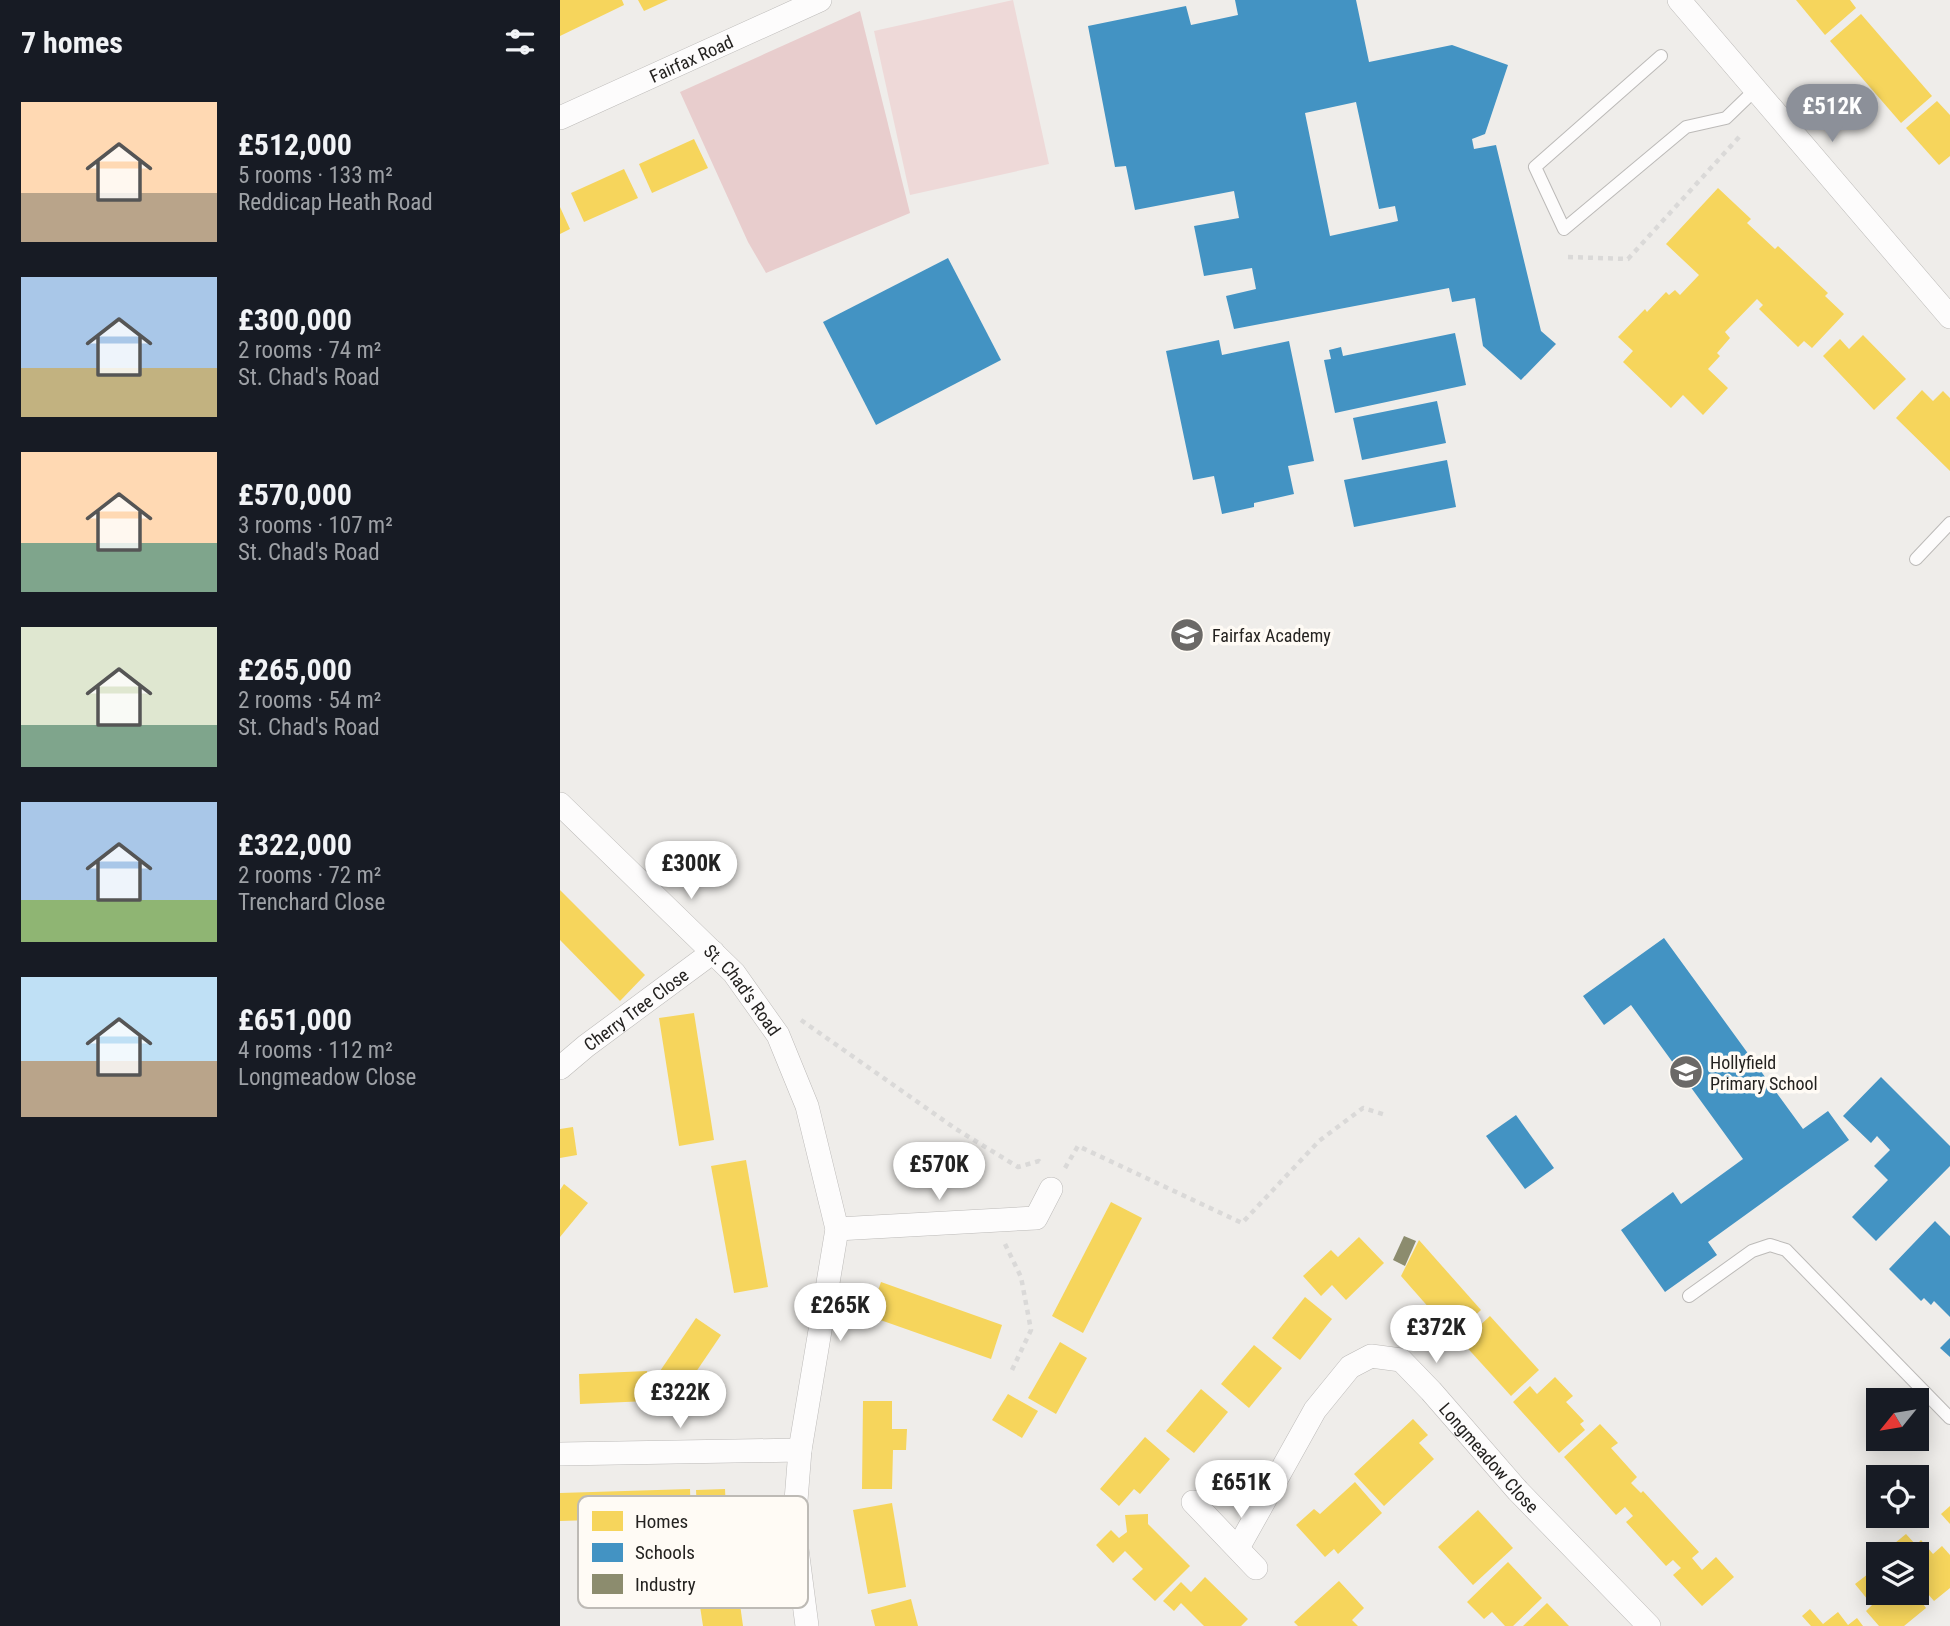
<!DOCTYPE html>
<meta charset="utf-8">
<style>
body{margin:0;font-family:"Roboto Condensed",sans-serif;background:#20242c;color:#f1f3f6;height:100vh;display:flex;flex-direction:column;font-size:26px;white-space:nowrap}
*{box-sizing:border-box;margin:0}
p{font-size:23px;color:#9ea1a6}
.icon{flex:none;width:38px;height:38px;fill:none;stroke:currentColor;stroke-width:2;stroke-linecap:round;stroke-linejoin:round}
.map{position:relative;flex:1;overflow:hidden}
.panel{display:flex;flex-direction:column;background:#171b24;width:560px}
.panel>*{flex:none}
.needle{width:46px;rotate:240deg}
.fabs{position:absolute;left:1306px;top:1388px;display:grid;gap:14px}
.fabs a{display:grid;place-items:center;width:63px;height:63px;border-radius:0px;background:#171b24;box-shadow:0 4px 18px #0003;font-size:35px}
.price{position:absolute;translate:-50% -60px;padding:0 16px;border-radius:24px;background:#fff;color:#222;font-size:23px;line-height:46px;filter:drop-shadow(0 2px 4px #0008)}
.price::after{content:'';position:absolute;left:50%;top:42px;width:21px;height:16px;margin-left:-10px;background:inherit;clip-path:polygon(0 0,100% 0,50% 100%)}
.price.on{background:#8c9099;color:#fff}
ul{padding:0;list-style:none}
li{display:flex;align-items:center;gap:21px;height:175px;padding:0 21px}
li span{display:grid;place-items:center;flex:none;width:196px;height:140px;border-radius:0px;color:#555}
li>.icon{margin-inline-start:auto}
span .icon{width:84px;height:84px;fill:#fffc;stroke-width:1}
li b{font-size:30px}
h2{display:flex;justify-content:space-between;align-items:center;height:84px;padding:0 21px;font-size:30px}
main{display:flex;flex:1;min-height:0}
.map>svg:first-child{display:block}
</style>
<main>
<section class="panel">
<h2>7 homes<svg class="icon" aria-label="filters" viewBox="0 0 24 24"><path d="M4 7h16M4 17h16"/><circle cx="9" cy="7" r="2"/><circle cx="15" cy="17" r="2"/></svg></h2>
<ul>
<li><span style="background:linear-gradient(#ffd9b3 65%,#b9a48a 0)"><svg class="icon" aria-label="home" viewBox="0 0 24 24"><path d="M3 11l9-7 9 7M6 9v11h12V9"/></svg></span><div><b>£512,000</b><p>5 rooms · 133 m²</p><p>Reddicap Heath Road</p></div></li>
<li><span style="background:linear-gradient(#a9c7e8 65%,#c2b280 0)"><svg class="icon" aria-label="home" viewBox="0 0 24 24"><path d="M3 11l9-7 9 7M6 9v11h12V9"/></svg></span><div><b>£300,000</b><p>2 rooms · 74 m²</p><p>St. Chad's Road</p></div></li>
<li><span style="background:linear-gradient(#ffd9b3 65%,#7fa58c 0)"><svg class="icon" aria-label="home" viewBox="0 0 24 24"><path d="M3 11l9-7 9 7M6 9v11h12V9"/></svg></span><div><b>£570,000</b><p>3 rooms · 107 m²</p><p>St. Chad's Road</p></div></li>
<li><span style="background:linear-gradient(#dfe7d0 70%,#7fa58c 0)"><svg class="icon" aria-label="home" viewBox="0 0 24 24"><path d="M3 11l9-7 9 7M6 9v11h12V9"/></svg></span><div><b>£265,000</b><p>2 rooms · 54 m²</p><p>St. Chad's Road</p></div></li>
<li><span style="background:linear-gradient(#a9c7e8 70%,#8fb573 0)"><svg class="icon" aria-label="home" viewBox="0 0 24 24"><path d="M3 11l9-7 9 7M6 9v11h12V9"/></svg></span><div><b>£322,000</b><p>2 rooms · 72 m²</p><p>Trenchard Close</p></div></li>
<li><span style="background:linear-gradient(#bfe0f5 60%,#b9a48a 0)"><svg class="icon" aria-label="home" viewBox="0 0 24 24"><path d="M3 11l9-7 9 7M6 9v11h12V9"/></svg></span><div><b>£651,000</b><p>4 rooms · 112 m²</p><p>Longmeadow Close</p></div></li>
</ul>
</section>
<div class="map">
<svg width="1390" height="1626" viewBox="0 0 1390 1626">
<rect width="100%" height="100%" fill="#efedea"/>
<polygon fill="#eed9d8" points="453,0 489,164 350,195 314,31"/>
<polygon fill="#e8cdcd" points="300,11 350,213 206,273 188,242 120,92"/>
<g fill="#f6d55c">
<polygon points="0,0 62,0 64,5 0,36"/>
<polygon points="78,0 108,0 84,11"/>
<polygon points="1236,0 1290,0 1296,8 1265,35"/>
<polygon points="1301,14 1372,96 1341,123 1270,41"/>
<polygon points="1377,101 1390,115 1390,156 1379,165 1346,128"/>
<polygon points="134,139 148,168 92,193 79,164"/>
<polygon points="64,169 78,198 24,222 11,193"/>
<polygon points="1158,188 1191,219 1187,223 1215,249 1218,246 1268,293 1265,296 1284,314 1252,348 1244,341 1238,347 1199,309 1203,305 1197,299 1165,332 1170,338 1157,353 1160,356 1148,369 1168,388 1143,415 1123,395 1111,408 1063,362 1073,351 1058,337 1085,309 1087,312 1106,292 1109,295 1115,290 1120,295 1139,275 1106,244"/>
<polygon points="0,207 10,229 0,234"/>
<polygon points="1303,335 1346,379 1314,410 1263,356 1280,339 1289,349"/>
<polygon points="1362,390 1373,401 1383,391 1390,398 1390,471 1336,418"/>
<polygon points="0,890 85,975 60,1001 0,940"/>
<polygon points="134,1013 154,1140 119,1146 99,1018"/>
<polygon points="13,1127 17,1155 0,1158 0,1129"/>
<polygon points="186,1160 208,1287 174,1293 151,1166"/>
<polygon points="4,1184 28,1203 0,1237 0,1190"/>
<polygon points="551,1202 582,1218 523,1333 492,1316"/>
<polygon points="799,1237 824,1263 786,1300 772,1285 761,1296 743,1276 771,1250 778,1257"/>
<polygon points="859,1240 921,1310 893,1335 841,1276"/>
<polygon points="321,1282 442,1325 431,1359 309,1316"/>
<polygon points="745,1297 772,1319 740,1360 712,1338"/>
<polygon points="930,1316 979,1370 951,1396 902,1342"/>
<polygon points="136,1318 161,1335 121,1394 96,1377"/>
<polygon points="500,1342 527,1358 496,1414 468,1398"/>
<polygon points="694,1345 722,1368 689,1408 661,1384"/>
<polygon points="87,1371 88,1401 20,1404 19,1374"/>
<polygon points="995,1377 1013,1396 1006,1402 1024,1421 1020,1424 1025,1430 999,1453 953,1402 970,1386 977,1394"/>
<polygon points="641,1389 668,1412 634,1453 606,1431"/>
<polygon points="448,1394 478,1411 462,1438 432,1420"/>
<polygon points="303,1401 332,1401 332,1429 347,1429 346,1450 333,1450 332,1489 302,1489"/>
<polygon points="853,1419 868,1435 859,1443 874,1459 824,1506 794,1474"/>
<polygon points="1040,1424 1058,1443 1051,1448 1077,1477 1071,1483 1081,1493 1083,1491 1139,1552 1132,1558 1142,1570 1156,1557 1174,1577 1142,1606 1113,1575 1121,1568 1113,1560 1106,1566 1066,1522 1073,1516 1065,1507 1056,1515 1004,1457"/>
<polygon points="585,1437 610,1459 580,1494 574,1489 559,1506 540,1489"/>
<polygon points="795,1482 822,1513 778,1554 774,1549 765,1557 736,1525 754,1509 760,1514"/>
<polygon points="130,1489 131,1517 0,1521 0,1493"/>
<polygon points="165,1489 167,1529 138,1530 136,1490"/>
<polygon points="332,1503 346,1587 308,1594 293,1510"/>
<polygon points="1390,1506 1390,1524 1381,1514"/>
<polygon points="918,1510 953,1548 913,1585 878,1547"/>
<polygon points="588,1514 588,1524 630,1566 595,1601 572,1579 583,1569 565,1551 553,1563 536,1545 551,1530 559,1538 567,1532 565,1515"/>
<polygon points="1346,1534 1356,1545 1361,1540 1373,1554 1382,1546 1390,1555 1390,1588 1374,1601 1356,1580 1356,1554 1344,1554 1335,1543"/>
<polygon points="174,1561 183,1626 143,1626 134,1567"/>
<polygon points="948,1562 982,1598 953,1626 945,1626 932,1612 924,1619 907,1602"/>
<polygon points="1308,1574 1313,1581 1318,1577 1318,1592 1354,1592 1366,1608 1344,1626 1319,1626 1306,1611 1312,1605 1295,1584"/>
<polygon points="645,1577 688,1619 681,1626 644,1626 621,1603 614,1611 603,1601 621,1582 631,1592"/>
<polygon points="779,1581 804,1608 792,1620 798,1626 738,1626 734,1622"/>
<polygon points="351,1599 358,1626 315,1626 311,1610"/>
<polygon points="987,1603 1009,1626 963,1626"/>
<polygon points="1250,1609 1263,1624 1278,1612 1288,1625 1297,1618 1303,1626 1251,1626 1242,1616"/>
</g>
<g fill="#4393c3" fill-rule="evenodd">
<path d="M675,0H796L809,62L892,45L948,65L925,134L912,139L914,149L936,145L981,331L996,344L961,380L923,346L915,298L892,302L889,288L674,329L666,296L696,289L692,268L644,276L634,226L679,218L674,191L575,210L566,166L555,167L528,26L626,6L631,25L678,15ZM796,102L819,209L835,206L838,221L770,236L745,113Z"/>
<polygon points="388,258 441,360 316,425 263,322"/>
<polygon points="895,333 906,385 775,413 764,360 771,359 769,350 781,347 783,356"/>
<polygon points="659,340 662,355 729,341 754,461 728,466 734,494 694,503 694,507 662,514 654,476 633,480 606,351"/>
<polygon points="877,401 886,443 802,460 793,418"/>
<polygon points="887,460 896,507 794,527 784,480"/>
<polygon points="1104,938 1243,1129 1268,1111 1289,1140 1148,1242 1157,1255 1105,1292 1061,1230 1113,1192 1121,1204 1183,1159 1071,1005 1044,1025 1023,996"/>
<polygon points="1321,1077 1390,1146 1390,1166 1316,1241 1292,1217 1328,1180 1314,1166 1330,1150 1317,1136 1311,1143 1283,1116"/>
<polygon points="956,1115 994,1168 965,1189 926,1136"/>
<polygon points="1375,1221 1390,1236 1390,1317 1374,1301 1371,1305 1364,1298 1361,1301 1329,1269"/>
<polygon points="1390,1338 1390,1357 1380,1348"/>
</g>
<polygon fill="#8c8c6e" points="844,1236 856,1241 845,1266 833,1260"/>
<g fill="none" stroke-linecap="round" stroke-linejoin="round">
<g stroke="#bcbab8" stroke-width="14">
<g id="service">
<polyline points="1101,56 975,167 1004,229 1126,127 1166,118 1196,89"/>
<polyline points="1356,559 1390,523"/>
<polyline points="1129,1296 1192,1251 1210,1245 1226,1250 1390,1418"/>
</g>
</g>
<g stroke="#bcbab8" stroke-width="24">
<g id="minor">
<polyline points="1119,0 1390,317"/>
<path id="s1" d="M0,118L260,0"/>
<path id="s2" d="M0,804L174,973L218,1035L247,1106L277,1229L240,1450L234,1526L247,1626"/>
<path id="s3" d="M0,1068L26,1046L153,952"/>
<polyline points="277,1229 476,1218 491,1189"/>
<polyline points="0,1454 240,1450"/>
<polyline points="633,1502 696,1568"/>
<path id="s4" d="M678,1548L755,1410L790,1367L811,1356L841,1360L871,1391L958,1491L1089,1626"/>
</g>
</g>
<g stroke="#dad9d8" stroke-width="4.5" stroke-dasharray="5 5" stroke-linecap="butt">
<polyline points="1008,257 1068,259 1180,136"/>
<polyline points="241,1020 396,1129 458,1167 479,1161 483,1165"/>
<polyline points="505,1168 518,1146 682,1223 759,1141 803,1108 826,1115"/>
<polyline points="445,1244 461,1277 471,1330 452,1370"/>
</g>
<use href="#service" stroke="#fdfcfc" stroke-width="12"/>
<use href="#minor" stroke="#fdfcfc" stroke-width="23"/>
</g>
<defs>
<g id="school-disc" transform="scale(1.75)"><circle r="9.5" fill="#6b6967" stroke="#fffbf5"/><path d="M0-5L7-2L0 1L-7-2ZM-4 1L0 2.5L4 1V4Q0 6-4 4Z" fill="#fff"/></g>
</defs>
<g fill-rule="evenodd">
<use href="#school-disc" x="627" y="635"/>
<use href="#school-disc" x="1126" y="1072"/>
</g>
<g text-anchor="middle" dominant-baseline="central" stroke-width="7" stroke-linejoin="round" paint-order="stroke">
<g font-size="18" fill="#242220" stroke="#fffbf5">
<text stroke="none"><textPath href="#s1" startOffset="144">Fairfax Road</textPath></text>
<text stroke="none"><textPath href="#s2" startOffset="261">St. Chad's Road</textPath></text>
<text stroke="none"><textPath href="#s3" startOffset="96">Cherry Tree Close</textPath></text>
<text stroke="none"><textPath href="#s4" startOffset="399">Longmeadow Close</textPath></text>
</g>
<g font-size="18" fill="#242220" stroke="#fffbf5" text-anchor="start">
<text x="652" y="635">Fairfax Academy</text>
<text x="1150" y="1062">Hollyfield<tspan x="1150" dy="21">Primary School</tspan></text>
</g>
</g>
<rect x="18" y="1496" width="230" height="112" rx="10" fill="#fffbf5" stroke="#bdbab5" stroke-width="2"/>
<rect x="32" y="1511" width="31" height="20" fill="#f6d55c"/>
<rect x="32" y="1543" width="31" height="19" fill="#4393c3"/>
<rect x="32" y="1574" width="31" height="20" fill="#8c8c6e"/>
<g font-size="19" fill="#242220">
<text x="75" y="1528">Homes</text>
<text x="75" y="1559">Schools</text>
<text x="75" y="1591">Industry</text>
</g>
</svg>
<div class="fabs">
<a><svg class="needle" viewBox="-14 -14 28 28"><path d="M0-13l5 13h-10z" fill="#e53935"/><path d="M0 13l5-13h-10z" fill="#9ea1a6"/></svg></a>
<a><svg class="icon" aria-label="locate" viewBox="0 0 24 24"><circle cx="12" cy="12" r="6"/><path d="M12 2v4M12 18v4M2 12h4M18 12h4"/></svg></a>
<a><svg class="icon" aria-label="layers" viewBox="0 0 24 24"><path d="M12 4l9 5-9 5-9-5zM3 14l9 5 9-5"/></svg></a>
</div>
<b class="price on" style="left:1272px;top:144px">£512K</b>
<b class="price" style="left:131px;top:901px">£300K</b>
<b class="price" style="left:379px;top:1202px">£570K</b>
<b class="price" style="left:280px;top:1343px">£265K</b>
<b class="price" style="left:876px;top:1365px">£372K</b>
<b class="price" style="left:120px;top:1430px">£322K</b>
<b class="price" style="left:681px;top:1520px">£651K</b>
</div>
</main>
